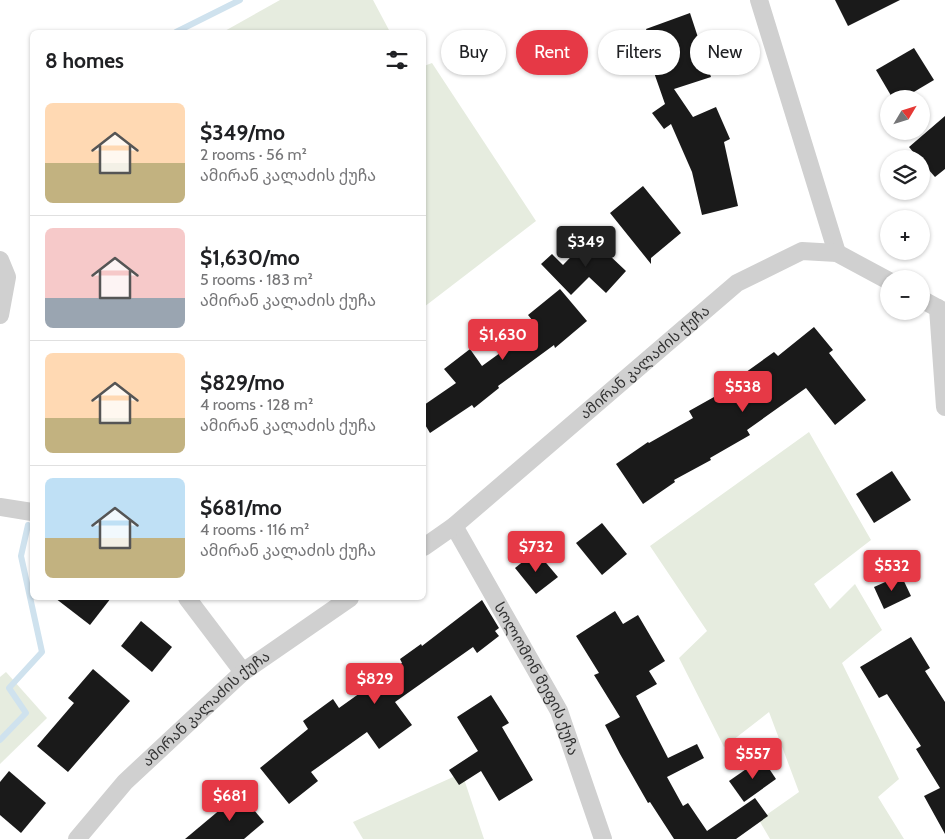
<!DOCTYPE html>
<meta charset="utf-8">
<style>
body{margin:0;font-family:Cabin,"Noto Sans Georgian",sans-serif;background:#f2f2f2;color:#202124;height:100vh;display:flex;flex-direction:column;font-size:19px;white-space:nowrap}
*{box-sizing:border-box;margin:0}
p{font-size:16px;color:#757577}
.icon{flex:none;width:28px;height:28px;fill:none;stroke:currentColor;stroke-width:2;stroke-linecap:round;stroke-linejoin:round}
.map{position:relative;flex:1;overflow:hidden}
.drawer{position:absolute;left:30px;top:30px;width:396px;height:570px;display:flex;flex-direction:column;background:#fff;border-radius:8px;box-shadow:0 1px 4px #0004}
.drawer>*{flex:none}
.banner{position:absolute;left:441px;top:30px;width:429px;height:45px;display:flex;gap:10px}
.needle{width:32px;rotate:52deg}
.buttons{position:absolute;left:880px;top:90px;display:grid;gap:10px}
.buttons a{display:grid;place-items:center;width:50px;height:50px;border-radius:50%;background:#fff;box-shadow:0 1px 4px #0004;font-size:25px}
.price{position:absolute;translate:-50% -42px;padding:0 11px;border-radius:5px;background:#e63946;color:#fff;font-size:16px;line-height:32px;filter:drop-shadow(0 1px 2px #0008)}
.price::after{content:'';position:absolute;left:50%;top:30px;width:15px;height:11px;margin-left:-8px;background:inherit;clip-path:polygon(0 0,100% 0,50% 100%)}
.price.on{background:#222;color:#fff}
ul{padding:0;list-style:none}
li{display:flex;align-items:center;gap:15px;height:125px;padding:0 15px}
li+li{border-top:1px solid #e0e0e0}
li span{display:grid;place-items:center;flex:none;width:140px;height:100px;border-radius:8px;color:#555}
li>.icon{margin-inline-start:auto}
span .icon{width:60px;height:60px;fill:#fffc;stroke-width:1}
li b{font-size:21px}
h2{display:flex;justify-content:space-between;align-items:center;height:60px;padding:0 15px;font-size:21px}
.pill{padding:0 18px;border-radius:22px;background:#fff;box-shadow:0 1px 4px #0004;font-size:18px;line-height:45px}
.pill.on{background:#e63946;color:#fff}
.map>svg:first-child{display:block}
</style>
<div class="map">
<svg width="945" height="839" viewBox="0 0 945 839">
<rect width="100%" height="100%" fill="#fff"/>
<g fill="#e6ecdf">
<polygon points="280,0 373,0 390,32 223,32"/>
<polygon points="432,63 536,221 424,307 424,66"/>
<polygon points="809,432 871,540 814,584 830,609 855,584 882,630 842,663 899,779 878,797 904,839 770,839 759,820 799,792 769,712 724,747 679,658 707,631 650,546"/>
<polygon points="6,672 47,718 0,764 0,677"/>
<polygon points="462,773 484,839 363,839 353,822"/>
</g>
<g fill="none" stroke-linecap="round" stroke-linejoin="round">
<g stroke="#cfe2ee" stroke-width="6">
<polyline points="176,32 240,0"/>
<polyline points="0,740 26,713 9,688 42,652 21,556 28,525"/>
</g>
</g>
<g fill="#1a1a1a">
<polygon points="835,0 900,0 848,26"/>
<polygon points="690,13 711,77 674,89 693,117 716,107 730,139 724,142 738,206 702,215 692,172 671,124 664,129 652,113 665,104 651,64 659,61 646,29"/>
<polygon points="914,48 934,80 902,99 893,99 876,70"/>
<polygon points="945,116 945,169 935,177 921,161 921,159 919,159 909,147"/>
<polygon points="643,186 681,233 651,258 651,264 610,213"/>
<polygon points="590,237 626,271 606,293 589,277 571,295 541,264 552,254 563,265"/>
<polygon points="560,289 587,321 555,348 554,345 498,386 499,388 474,408 472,405 430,433 424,423 424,405 456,383 444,369 470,349 482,366 537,326 528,315"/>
<polygon points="814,327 833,350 829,353 866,400 835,425 806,388 747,430 750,435 710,458 711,460 674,480 675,482 643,504 616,464 648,442 649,443 693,418 689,411 730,388 728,385 774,352 778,356"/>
<polygon points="892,471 911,500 874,523 856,494"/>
<polygon points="602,523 627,554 602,575 576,543"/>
<polygon points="536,551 558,577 536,594 515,568"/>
<polygon points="901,575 911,596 884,609 874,587"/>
<polygon points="55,598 111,598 90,625"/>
<polygon points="482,600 499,628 495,631 499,636 477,653 473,647 395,702 412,725 379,749 367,732 311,772 318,781 289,804 260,768 308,729 303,721 333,699 339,708 402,663 400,659 421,644 422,646"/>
<polygon points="615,611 623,624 638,615 665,661 649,671 657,684 636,696 668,758 697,744 704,758 667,777 683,806 688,803 707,831 755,798 768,816 736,839 674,839 650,802 648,803 620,754 605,725 620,717 594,675 599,673 576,636"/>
<polygon points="141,621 172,647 152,672 121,646"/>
<polygon points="911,637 930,668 925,671 945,702 945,834 924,796 940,788 916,749 921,746 887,694 879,698 860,667"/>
<polygon points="93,669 130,701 68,772 37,746 74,703 68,698"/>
<polygon points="491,695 509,723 502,727 533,780 499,801 481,771 459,785 449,770 478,751 457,717"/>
<polygon points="762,758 776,779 744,802 729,781"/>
<polygon points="9,771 46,803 21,833 0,815 0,782"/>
<polygon points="240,793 264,822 244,839 185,839"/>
</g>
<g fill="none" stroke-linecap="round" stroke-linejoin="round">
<g stroke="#d0d0d0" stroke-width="18">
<polyline points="759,0 837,253"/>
<polyline points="0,260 7,277 0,315"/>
<polyline points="921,299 945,312"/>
<polyline points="938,308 945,407"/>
<polyline points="0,507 32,512"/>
<path id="s1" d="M454,526L559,711L603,839"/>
<path id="s2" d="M424,547L454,526L737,283L802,251L837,253L889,281"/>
<polyline points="187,598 243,672"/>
<path id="s3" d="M77,839L125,782L243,672L350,598"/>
</g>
</g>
<g text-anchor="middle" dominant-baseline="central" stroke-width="5" stroke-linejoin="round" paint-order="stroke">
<g font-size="15" fill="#333" stroke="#fff">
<text stroke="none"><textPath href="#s2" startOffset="288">ამირან კალაძის ქუჩა</textPath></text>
<text stroke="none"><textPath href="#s1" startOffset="174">სოლომონ მეფის ქუჩა</textPath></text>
<text stroke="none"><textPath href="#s3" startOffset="184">ამირან კალაძის ქუჩა</textPath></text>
</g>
</g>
</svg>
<div class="buttons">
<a><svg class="needle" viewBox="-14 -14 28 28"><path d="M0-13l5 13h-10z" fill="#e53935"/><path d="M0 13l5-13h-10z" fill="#757577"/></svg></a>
<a><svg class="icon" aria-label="layers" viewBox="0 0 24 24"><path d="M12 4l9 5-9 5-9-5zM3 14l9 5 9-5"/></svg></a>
<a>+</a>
<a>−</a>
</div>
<b class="price on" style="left:586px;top:268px">$349</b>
<b class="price" style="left:503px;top:361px">$1,630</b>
<b class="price" style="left:743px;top:413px">$538</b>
<b class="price" style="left:536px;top:573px">$732</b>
<b class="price" style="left:892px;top:592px">$532</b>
<b class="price" style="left:375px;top:705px">$829</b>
<b class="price" style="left:753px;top:780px">$557</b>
<b class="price" style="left:230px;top:822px">$681</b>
<div class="banner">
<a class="pill">Buy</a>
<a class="pill on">Rent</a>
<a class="pill">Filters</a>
<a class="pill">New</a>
</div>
<section class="drawer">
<h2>8 homes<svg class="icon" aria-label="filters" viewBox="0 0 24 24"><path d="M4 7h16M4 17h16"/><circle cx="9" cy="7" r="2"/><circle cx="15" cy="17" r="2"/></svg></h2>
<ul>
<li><span style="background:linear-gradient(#ffd9b3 60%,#c2b280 0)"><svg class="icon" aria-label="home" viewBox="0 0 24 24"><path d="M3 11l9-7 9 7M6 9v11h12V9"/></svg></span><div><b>$349/mo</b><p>2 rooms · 56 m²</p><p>ამირან კალაძის ქუჩა</p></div></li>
<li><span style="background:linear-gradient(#f6c9c9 70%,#9aa5b1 0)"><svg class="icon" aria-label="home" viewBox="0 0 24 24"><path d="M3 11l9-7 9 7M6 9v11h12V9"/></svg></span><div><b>$1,630/mo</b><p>5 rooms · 183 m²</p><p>ამირან კალაძის ქუჩა</p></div></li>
<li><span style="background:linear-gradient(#ffd9b3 65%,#c2b280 0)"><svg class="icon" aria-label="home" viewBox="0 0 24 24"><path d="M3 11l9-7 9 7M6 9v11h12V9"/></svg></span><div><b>$829/mo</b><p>4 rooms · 128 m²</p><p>ამირან კალაძის ქუჩა</p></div></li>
<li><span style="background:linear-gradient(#bfe0f5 60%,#c2b280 0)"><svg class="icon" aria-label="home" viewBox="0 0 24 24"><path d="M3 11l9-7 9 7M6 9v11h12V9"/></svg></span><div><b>$681/mo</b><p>4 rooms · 116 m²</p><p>ამირან კალაძის ქუჩა</p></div></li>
</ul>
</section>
</div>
